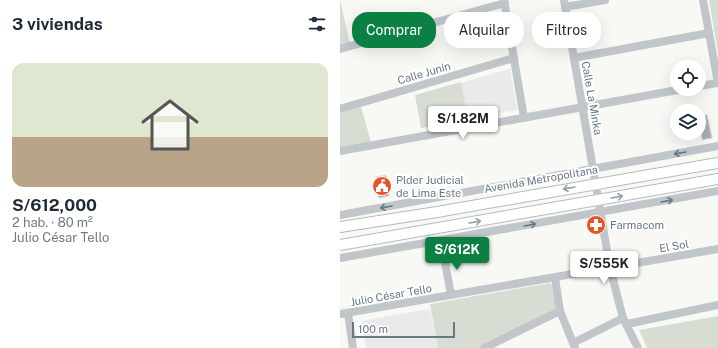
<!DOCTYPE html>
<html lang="es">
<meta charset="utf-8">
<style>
body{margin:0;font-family:"Public Sans",sans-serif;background:#f6f6f7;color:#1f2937;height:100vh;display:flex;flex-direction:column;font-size:15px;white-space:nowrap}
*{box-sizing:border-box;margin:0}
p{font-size:13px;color:#747a83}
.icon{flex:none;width:22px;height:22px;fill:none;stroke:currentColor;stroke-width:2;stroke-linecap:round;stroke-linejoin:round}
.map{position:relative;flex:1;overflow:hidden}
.drawer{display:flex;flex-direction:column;background:#fff;width:340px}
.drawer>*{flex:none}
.banner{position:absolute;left:12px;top:12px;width:306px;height:36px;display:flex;gap:8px}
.fabs{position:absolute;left:330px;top:60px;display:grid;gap:8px}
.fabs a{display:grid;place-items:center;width:36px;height:36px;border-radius:50%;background:#fff;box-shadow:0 4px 16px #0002;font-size:20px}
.scale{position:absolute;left:12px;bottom:10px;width:103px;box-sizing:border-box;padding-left:4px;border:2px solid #677887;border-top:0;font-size:11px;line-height:14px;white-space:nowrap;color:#677887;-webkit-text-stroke:3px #fff;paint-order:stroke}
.price{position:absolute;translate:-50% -34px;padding:0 9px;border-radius:4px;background:#fff;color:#222;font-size:13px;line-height:26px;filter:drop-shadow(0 1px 2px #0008)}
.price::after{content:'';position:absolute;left:50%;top:24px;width:12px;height:9px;margin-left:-6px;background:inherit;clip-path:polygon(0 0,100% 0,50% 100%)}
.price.active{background:#0b8043;color:#fff}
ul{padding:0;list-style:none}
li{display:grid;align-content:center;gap:8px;height:212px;padding:0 12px}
li span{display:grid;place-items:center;height:124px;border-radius:12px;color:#555}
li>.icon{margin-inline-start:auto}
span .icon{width:72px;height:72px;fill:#fffc;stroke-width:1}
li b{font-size:17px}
h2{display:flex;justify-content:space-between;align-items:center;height:48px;padding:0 12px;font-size:17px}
.pill{padding:0 14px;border-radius:16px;background:#fff;box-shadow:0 4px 16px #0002;font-size:14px;line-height:36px}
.pill.active{background:#0b8043;color:#fff}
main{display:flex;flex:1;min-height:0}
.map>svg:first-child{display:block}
</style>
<main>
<section class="drawer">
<h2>3 viviendas<svg class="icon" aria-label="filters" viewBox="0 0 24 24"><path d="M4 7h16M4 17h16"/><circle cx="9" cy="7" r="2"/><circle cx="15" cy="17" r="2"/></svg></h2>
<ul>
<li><span style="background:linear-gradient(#dfe7d0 60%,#b9a48a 0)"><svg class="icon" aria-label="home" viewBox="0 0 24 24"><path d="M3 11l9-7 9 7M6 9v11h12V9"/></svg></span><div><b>S/612,000</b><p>2 hab. · 80 m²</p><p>Julio César Tello</p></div></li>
</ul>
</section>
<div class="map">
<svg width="378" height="348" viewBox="0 0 378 348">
<rect width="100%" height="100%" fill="#f8f8f5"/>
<g fill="#e9eae9">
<polygon points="170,69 177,110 127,118 121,83"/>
<polygon points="90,309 98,348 26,348 21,321"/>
</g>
<g fill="#d8ddd4">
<polygon points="0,0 10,44 0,46"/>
<polygon points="369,0 378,0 378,53"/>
<polygon points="121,82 128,120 81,128 75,95"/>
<polygon points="21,107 31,142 0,148 0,113"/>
<path d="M210,283C216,289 218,305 214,313L140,348H98L90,304Z"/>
<polygon points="378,316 378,348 307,348 299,330"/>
</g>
<g fill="#a8b1b7" stroke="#dadad8">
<polygon points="367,115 372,138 362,140 359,116"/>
<polygon points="46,175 49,196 39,198 36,177"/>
</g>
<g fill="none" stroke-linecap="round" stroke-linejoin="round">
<g stroke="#b5babe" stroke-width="12">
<g id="major">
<polyline points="0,227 97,212 378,163"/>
<polyline points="0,245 378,179"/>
</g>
</g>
<g stroke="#c1c6ca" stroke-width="8">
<polyline points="164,0 184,118"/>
<polyline points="224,0 270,268 283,318 298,348"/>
<polyline points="363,0 378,83"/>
<polyline points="225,7 265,0"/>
<polyline points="0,49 165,3"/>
<polyline points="234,58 369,33"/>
<polyline points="359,86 378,83"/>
<polyline points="0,109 174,58"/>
<polyline points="0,151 343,89"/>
<polyline points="0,215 378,146"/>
<polyline points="101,240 111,295"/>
<polyline points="0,258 378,191"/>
<polyline points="215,278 220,311 235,348"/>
<polyline points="8,313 13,348"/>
<polyline points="0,314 378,249"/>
<polyline points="287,324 378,305"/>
<polyline points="233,343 283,318"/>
<polyline points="144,348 220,311"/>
</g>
<use href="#major" stroke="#fff" stroke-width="10"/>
</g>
<defs><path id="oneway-shaft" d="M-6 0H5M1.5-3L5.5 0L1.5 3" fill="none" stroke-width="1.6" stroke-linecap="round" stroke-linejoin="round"/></defs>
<g stroke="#677887">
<use href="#oneway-shaft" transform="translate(340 153) rotate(170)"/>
<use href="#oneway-shaft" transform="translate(327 201) rotate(-10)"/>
<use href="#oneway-shaft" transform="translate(46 207) rotate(170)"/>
<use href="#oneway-shaft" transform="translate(190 225) rotate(-10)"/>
</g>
<g stroke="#95a0ab">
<use href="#oneway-shaft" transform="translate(229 188) rotate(170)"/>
<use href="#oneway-shaft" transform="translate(277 197) rotate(-10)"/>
<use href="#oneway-shaft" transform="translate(135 222) rotate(-10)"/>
</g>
<defs>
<g id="civic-disc" transform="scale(1)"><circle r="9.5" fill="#e55529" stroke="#fff"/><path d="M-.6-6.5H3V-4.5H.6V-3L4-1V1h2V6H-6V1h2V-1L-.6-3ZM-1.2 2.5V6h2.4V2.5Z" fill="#fff"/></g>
<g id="pharmacy-disc" transform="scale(1)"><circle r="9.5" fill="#e55529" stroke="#fff"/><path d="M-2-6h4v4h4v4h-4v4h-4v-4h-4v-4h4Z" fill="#fff"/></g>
</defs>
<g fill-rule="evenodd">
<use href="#civic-disc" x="42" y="186"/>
<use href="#pharmacy-disc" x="256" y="225"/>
</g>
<g text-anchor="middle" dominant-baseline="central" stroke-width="4" stroke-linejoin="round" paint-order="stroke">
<g font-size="11" fill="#677887" stroke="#fff">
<text transform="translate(84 73) rotate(-16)">Calle Junín</text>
<text transform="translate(252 98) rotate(80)">Calle La Minka</text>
<text transform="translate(201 179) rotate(-10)">Avenida Metropolitana</text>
<text transform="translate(334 246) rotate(-10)">El Sol</text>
<text transform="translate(51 295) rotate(-10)">Julio César Tello</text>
</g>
<g font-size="11" fill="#677887" stroke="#fff" text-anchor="start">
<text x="56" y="180">Plder Judicial<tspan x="56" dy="13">de Lima Este</tspan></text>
<text x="270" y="225">Farmacom</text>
</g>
</g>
</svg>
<div class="fabs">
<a><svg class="icon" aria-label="locate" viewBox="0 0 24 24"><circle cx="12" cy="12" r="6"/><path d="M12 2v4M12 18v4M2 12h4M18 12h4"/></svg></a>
<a><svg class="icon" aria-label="layers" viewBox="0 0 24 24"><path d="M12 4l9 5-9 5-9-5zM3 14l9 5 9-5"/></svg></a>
</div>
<div class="scale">100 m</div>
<b class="price" style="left:123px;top:140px">S/1.82M</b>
<b class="price active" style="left:117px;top:271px">S/612K</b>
<b class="price" style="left:264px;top:285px">S/555K</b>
<div class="banner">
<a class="pill active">Comprar</a>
<a class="pill">Alquilar</a>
<a class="pill">Filtros</a>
</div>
</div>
</main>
